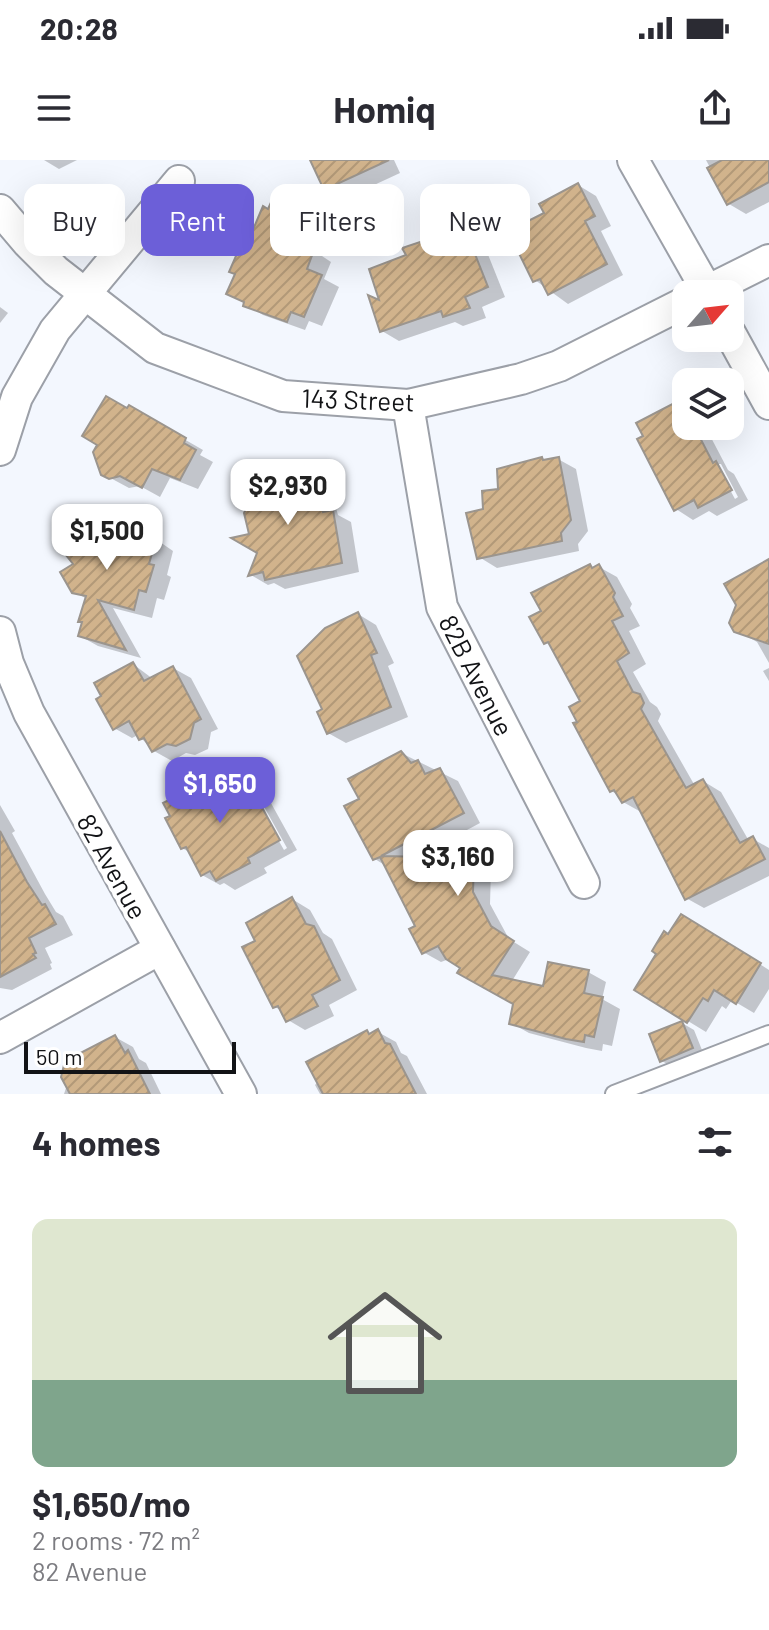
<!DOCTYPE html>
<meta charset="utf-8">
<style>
body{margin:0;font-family:Barlow,sans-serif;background:#f7f7f7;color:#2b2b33;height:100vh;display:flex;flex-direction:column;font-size:30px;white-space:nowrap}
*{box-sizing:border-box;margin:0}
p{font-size:26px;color:#7c7c81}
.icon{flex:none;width:44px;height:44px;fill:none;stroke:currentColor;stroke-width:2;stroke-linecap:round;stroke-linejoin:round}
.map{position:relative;height:934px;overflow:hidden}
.panel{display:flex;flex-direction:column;background:#fff;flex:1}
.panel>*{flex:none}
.top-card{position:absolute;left:24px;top:24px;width:722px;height:72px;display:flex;gap:16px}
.needle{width:52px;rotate:62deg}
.buttons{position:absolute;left:672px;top:120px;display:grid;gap:16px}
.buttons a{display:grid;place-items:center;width:72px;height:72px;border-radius:16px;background:#fff;box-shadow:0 8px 32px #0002;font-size:40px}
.scale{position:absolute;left:24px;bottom:20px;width:212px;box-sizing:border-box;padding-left:8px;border:4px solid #121316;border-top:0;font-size:22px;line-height:28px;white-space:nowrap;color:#121316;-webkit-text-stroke:6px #fff;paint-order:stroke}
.price{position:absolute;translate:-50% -68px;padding:0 18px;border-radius:16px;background:#fff;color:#222;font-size:26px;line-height:52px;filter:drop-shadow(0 2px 4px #0008)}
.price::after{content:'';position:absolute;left:50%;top:48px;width:24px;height:18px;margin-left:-12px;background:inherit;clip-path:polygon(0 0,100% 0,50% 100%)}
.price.selected{background:#6c5fd8;color:#fff}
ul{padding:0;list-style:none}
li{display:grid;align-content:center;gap:16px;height:424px;padding:0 32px}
li span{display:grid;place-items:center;height:248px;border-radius:16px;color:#555}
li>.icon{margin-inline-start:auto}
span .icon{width:144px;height:144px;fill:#fffc;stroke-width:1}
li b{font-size:34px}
h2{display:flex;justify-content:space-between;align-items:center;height:96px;padding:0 32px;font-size:34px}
.tag{padding:0 28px;border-radius:16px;background:#fff;box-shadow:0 8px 32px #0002;font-size:28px;line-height:72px}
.tag.selected{background:#6c5fd8;color:#fff}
.status{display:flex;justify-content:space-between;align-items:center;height:56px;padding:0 40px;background:#fff;direction:ltr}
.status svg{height:22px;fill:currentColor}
header{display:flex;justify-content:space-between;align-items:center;height:104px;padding:0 32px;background:#fff;font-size:36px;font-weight:700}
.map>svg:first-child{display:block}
</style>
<div class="status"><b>20:28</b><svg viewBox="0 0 49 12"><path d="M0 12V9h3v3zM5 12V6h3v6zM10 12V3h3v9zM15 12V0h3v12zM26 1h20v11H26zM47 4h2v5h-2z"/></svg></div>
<header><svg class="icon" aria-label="menu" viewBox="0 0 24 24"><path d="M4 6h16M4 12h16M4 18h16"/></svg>Homiq<svg class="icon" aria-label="share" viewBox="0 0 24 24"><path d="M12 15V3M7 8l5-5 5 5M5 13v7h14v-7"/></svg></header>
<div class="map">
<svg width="769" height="934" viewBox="0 0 769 934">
<defs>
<pattern id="building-hatch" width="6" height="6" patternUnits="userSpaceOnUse" patternTransform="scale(2)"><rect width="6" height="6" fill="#d1b38c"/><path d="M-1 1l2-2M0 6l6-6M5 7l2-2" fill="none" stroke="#b29978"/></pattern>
</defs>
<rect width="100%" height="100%" fill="#f3f7fe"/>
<g fill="#0003" fill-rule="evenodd">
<polygon points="44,0 77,0 59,9"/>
<polygon points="312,0 394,0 400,13 344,39 326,29"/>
<polygon points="706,0 769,0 769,42 746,54 729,44"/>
<polygon points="578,25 596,36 611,66 601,71 623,115 568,144 535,120 546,54"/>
<polygon points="311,60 329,70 319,94 331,102 324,119 339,127 322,166 309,161 305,170 263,155 228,133 245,93"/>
<polygon points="450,74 487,92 505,137 482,147 486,158 463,166 455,162 399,181 382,171 382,143 409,96"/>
<polygon points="0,147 8,153 0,163"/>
<path d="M680,242L686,246V266H705L728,310L734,314L748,340L717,356L709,351L693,360L676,349ZM716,304H721L738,337L735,339Z"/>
<polygon points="130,248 203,290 200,295 213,302 198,329 170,318 160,337 140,326 129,328 103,314"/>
<polygon points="541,299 546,302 558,299 576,309 588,371 578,384 579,391 497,408 479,397 486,351 500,331"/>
<polygon points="286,310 290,312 300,310 317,321 321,333 334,341 338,355 351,362 359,412 285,429 274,423 268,425 251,415 260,392 252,376"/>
<polygon points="144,371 173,391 167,415 171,417 164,440 157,438 152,458 113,448 141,498 98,486 80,476 87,439 73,431 76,404 93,372"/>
<polygon points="769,402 769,503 757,482 736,470"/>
<polygon points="590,406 595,409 599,407 617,417 632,444 630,448 640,466 629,471 646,504 633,512 650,542 657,547 661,554 658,561 695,626 703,621 721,632 749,681 753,679 769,688 769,716 704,748 686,738 641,652 623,642 619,635 611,631 579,563 582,542 553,486 545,482 543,452"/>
<polygon points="358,454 376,465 394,503 388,506 408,557 346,583 328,573 325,550"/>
<polygon points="133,504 153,519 173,508 191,518 218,569 211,572 208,589 195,595 186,593 172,601 154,591 138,575 132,578 114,568"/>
<polygon points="769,508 769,521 763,511"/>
<polygon points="401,593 458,621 480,663 413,699 473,700 491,710 490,744 509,779 530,792 512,821 544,828 588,812 606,822 602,839 620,849 612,886 603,884 602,891 586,888 529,873 511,863 515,844 449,799 441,802 423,792 418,767 386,706 375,699 361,639"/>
<path d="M239,616L266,634L297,690L264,708L267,713L235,730L224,723L220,725L202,715L191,693L182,688L219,617L228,622ZM248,627H253L287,688L284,690Z"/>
<polygon points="0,645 15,671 12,673 45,734 56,752 63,756 73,775 45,788 52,803 50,804 52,809 12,830 0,828"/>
<polygon points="292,739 310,750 323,773 332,779 357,830 329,845 334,856 305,870 288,860 284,852 275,847 258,782"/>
<polygon points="699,766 769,810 769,829 754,853 732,840 726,849 722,846 706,872 637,830"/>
<polygon points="682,863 694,870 704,895 674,908 662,901"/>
<polygon points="367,872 371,875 378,872 396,882 401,893 407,896 427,934 320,934 315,925"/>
<polygon points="115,877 133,887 139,899 146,903 161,934 64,934 67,925"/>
</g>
<g fill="url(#building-hatch)" stroke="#9b958e" stroke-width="2">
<polygon points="310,0 389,0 324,30"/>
<polygon points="722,0 769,0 769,22 727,45 707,8"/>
<polygon points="578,23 595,56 585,61 607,104 548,135 540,119 533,122 508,71 544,53 539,44"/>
<polygon points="272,40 312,58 302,83 314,90 307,109 322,115 304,157 291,152 287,162 243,146 244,142 226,134 235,114 229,112 239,89 244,91 263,46 268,49"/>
<polygon points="450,72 454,85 469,79 488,127 465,137 470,148 443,157 441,151 380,172 368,135 379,140 369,109 406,95 402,88"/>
<polygon points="106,236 127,248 129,245 186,278 184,283 196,290 180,320 152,309 142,328 120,316 109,319 101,315 93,292 97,285 82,276"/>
<polygon points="680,240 686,251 686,266 694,266 713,303 716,301 732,330 698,348 694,340 674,351 637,279 643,276 636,263"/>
<polygon points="542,297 543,300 559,297 571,360 561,373 562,381 477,399 466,353 483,349 482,331 498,329 497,309"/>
<polygon points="286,308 287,311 300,308 306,331 317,328 323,352 333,350 342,403 265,420 263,412 248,416 257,393 231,378 249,374 244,353 253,334 252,316"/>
<polygon points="95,355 145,369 149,377 156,379 149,404 154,405 146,432 139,430 134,450 98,440 126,490 78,476 82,462 78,462 86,436 72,433 60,412 73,404 62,390 70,363 91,369"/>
<polygon points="769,399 769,484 734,472 729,463 736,445 724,424"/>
<polygon points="590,404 592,408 599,404 615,433 613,437 623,456 612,461 629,493 617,501 633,532 640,534 644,543 641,549 686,628 703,619 740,683 753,676 765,699 685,740 633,637 622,643 614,630 610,632 573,563 577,562 569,547 580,541 548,482 544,484 529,457 541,451 531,433"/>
<polygon points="358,452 377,493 371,495 391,547 327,574 317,552 322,549 297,496 325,468"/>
<polygon points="133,502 144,521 173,506 201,559 194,563 190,579 176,586 167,584 152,592 144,578 139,580 129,561 113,570 96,539 101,536 94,523"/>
<polygon points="401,591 411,603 418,600 425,614 440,608 464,653 381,696 474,698 473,732 491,766 514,781 492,815 543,826 548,802 589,810 584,833 603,837 594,877 585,875 584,882 566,879 509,864 513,844 457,813 460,808 446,799 438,786 422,794 409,769 415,766 380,697 373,700 344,646 359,639 348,619"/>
<polygon points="239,614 245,624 248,622 280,680 248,698 250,703 216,721 210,711 201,716 186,687 181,689 165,658 170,656 163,643 219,615 223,622"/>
<polygon points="0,671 27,722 42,745 45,744 56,764 29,778 36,793 33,794 36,798 0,817"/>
<polygon points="292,737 306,764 314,766 340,820 312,835 318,846 286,862 278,846 273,848 242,787 255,781 246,763"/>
<polygon points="681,754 761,803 736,844 714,830 708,841 703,838 687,863 634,830 656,794 652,791 664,771 668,774"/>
<polygon points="682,861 693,888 660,902 649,874"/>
<polygon points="378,869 385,883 390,884 416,934 323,934 306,902 367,870 369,874"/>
<polygon points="115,875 125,893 128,890 150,934 70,934 61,917 65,901"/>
</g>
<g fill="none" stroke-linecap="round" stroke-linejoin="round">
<g stroke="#9ca0a8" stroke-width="20">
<polyline id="service" points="614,934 769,874"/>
</g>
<g stroke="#9ca0a8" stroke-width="34">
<g id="minor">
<polyline points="633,0 709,134"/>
<polyline points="0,50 28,83 56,111 155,188 283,236 408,245 521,219 559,206 686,142"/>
<polyline points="701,134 769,100"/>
<polyline points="730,173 769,244"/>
<polyline points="408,245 442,447 584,723"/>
<polyline points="0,290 17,237 55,170 179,21"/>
<polyline points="0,472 8,503 29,553 241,934"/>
<polyline points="0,878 160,789"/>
</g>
</g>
<use href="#service" stroke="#fff" stroke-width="16"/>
<use href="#minor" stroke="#fff" stroke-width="30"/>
</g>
<g text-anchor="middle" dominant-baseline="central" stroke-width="8" stroke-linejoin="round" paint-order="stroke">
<g font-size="26" fill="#121316" stroke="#fff">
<text transform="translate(358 239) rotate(2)">143 Street</text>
<text transform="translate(477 515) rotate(63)">82B Avenue</text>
<text transform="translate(113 706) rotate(61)">82 Avenue</text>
</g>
</g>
</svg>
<div class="buttons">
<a><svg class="needle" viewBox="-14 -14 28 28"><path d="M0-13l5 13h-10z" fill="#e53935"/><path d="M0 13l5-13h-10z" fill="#7c7c81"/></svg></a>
<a><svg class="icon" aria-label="layers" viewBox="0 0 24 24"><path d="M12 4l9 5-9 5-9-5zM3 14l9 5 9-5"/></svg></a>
</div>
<div class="scale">50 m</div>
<b class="price" style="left:288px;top:367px">$2,930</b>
<b class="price" style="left:107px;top:412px">$1,500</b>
<b class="price selected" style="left:220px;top:665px">$1,650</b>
<b class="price" style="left:458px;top:738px">$3,160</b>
<div class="top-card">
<a class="tag">Buy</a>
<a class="tag selected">Rent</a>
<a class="tag">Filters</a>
<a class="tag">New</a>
</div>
</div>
<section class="panel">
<h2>4 homes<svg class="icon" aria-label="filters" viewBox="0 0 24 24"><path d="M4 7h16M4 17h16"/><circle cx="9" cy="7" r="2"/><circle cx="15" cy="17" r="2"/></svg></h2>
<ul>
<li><span style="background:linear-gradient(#dfe7d0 65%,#7fa58c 0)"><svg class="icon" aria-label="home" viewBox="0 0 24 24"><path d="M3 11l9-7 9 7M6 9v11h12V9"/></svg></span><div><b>$1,650/mo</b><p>2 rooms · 72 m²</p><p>82 Avenue</p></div></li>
</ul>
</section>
